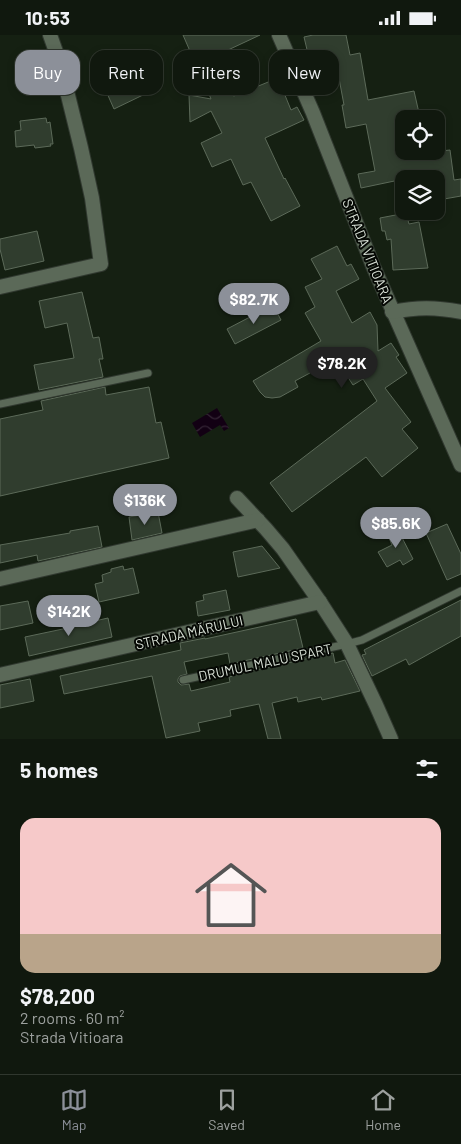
<!DOCTYPE html>
<meta charset="utf-8">
<style>
body{margin:0;font-family:Barlow,sans-serif;background:#1e251c;color:#f1f3f6;height:100vh;display:flex;flex-direction:column;font-size:19px;white-space:nowrap}
*{box-sizing:border-box;margin:0}
p{font-size:16px;color:#9ca09e}
.icon{flex:none;width:28px;height:28px;fill:none;stroke:currentColor;stroke-width:2;stroke-linecap:round;stroke-linejoin:round}
.map{position:relative;height:704px;overflow:hidden}
.drawer{display:flex;flex-direction:column;background:#10180e;flex:1}
.drawer>*{flex:none}
.top-card{position:absolute;left:15px;top:15px;width:431px;height:45px;display:flex;gap:10px}
.fabs{position:absolute;left:395px;top:75px;display:grid;gap:10px}
.fabs a{display:grid;place-items:center;width:50px;height:50px;border-radius:10px;background:#10180e;box-shadow:0 2px 8px #0003,0 0 0 1px #30372e;font-size:25px}
.price{position:absolute;translate:-50% -42px;padding:0 11px;border-radius:18px;background:#8c9099;color:#fff;font-size:16px;line-height:32px;filter:drop-shadow(0 1px 2px #0008)}
.price::after{content:'';position:absolute;left:50%;top:30px;width:15px;height:11px;margin-left:-8px;background:inherit;clip-path:polygon(0 0,100% 0,50% 100%)}
.price.selected{background:#222;color:#fff}
ul{padding:0;list-style:none}
li{display:grid;align-content:center;gap:10px;height:265px;padding:0 20px}
li+li{border-top:1px solid #30372e}
li span{display:grid;place-items:center;height:155px;border-radius:15px;color:#555}
li>.icon{margin-inline-start:auto}
span .icon{width:90px;height:90px;fill:#fffc;stroke-width:1}
li b{font-size:21px}
h2{display:flex;justify-content:space-between;align-items:center;height:60px;padding:0 20px;font-size:21px}
.pill{padding:0 18px;border-radius:15px;background:#10180e;box-shadow:0 2px 8px #0003,0 0 0 1px #30372e;font-size:18px;line-height:45px}
.pill.selected{background:#8c9099;color:#fff}
.status{display:flex;justify-content:space-between;align-items:center;height:35px;padding:0 25px;background:#10180e;direction:ltr}
.status svg{height:14px;fill:currentColor}
.menu{display:flex;justify-content:space-around;align-items:center;height:70px;border-top:1px solid #30372e;background:#10180e;font-size:14px;color:#9ca09e}
.menu a{display:grid;justify-items:center;gap:2px}
.menu .selected{color:#8c9099}
.map>svg:first-child{display:block}
</style>
<div class="status"><b>10:53</b><svg viewBox="0 0 49 12"><path d="M0 12V9h3v3zM5 12V6h3v6zM10 12V3h3v9zM15 12V0h3v12zM26 1h20v11H26zM47 4h2v5h-2z"/></svg></div>
<div class="map">
<svg width="461" height="704" viewBox="0 0 461 704">
<defs>
<pattern id="water-waves" width="16" height="10" patternUnits="userSpaceOnUse" patternTransform="scale(1.25)"><rect width="16" height="10" fill="#120013"/><path d="M0 5q4-4 8 0t8 0" fill="none" stroke="#342535"/></pattern>
</defs>
<rect width="100%" height="100%" fill="#152012"/>
<polygon fill="url(#water-waves)" points="217,373 229,393 224,396 220,390 200,402 192,388"/>
<g fill="#303d2e" stroke="#5c6a59">
<polygon points="183,0 260,0 196,30"/>
<polygon points="313,0 346,0 350,20 360,18 368,65 414,56 419,78 404,81 404,116 441,116 450,115 454,145 461,144 461,161 444,164 440,144 404,144 361,153 358,139 375,136 366,89 346,93 342,70 344,70 338,38 331,39 327,19 309,23 304,2"/>
<polygon points="135,42 143,60 114,74 106,56"/>
<polygon points="278,43 291,75 297,72 304,85 265,103 284,144 285,143 300,171 271,186 251,147 243,150 231,124 212,132 201,108 222,98 211,76 190,87 189,60 211,64 205,49 234,61"/>
<polygon points="46,83 47,88 50,87 53,109 50,109 51,111 35,113 34,110 16,112 15,96 21,95 20,86"/>
<polygon points="406,178 409,189 419,187 428,233 393,235 391,204 387,205 385,196 382,196 380,183"/>
<polygon points="37,196 44,226 5,235 0,214 0,204"/>
<polygon points="337,211 347,231 351,229 359,244 336,256 352,288 370,277 377,290 378,316 391,308 399,320 396,322 407,338 385,353 411,387 402,394 418,413 382,442 366,422 292,477 270,448 377,366 363,344 353,350 336,324 295,346 298,352 280,362 272,363 265,362 260,357 253,346 321,306 305,278 315,272 305,252 322,244 311,224"/>
<polygon points="82,257 93,303 99,302 103,324 99,324 103,342 39,355 34,330 74,323 67,288 45,293 39,266"/>
<polygon points="273,270 281,285 235,309 227,294"/>
<polygon points="105,352 106,360 149,352 156,388 161,387 169,423 0,461 0,384 43,375 41,366"/>
<polygon points="158,477 162,498 132,505 129,482"/>
<polygon points="447,489 461,519 461,539 447,545 426,498"/>
<polygon points="98,491 102,512 38,526 37,520 0,528 0,510 70,498 70,496"/>
<polygon points="396,491 413,524 403,530 400,525 387,532 378,517 392,510 386,496"/>
<polygon points="262,511 280,533 238,542 233,517"/>
<polygon points="123,531 124,535 133,533 139,558 99,567 95,549 103,547 102,540 111,537 111,534"/>
<polygon points="226,555 230,575 198,581 196,567 204,565 203,560"/>
<polygon points="461,565 461,601 409,630 406,624 372,641 362,620 366,619 364,615"/>
<polygon points="28,566 33,588 0,595 0,571"/>
<polygon points="108,583 112,602 29,621 25,602 77,591 77,590"/>
<polygon points="296,584 303,613 230,629 228,618 184,627 187,639 180,641 178,644 178,647 181,650 189,649 191,656 230,647 229,642 233,641 233,640 305,624 333,618 335,628 345,625 360,656 322,665 321,662 298,667 297,662 272,668 281,704 268,704 259,669 230,675 231,681 198,688 200,696 166,703 152,641 64,659 60,641 181,615 180,608 205,603 205,604"/>
<polygon points="30,644 34,666 0,673 0,650"/>
</g>
<g fill="none" stroke-linecap="round" stroke-linejoin="round">
<g stroke="#313930" stroke-width="9">
<g id="lane">
<polyline points="0,369 148,338"/>
<polyline points="183,645 347,609 362,605 461,556"/>
</g>
</g>
<g stroke="#313930" stroke-width="16">
<g id="street">
<polyline points="279,0 313,78 373,231 461,430"/>
<polyline points="0,252 101,229 92,163 81,113 60,28 50,0"/>
<path d="M392,277C417,272 436,272 461,277"/>
<polyline points="237,463 266,494 283,514 320,567 347,609 376,670 391,704"/>
<polyline points="0,544 258,485"/>
<polyline points="0,640 320,567"/>
</g>
</g>
<use href="#lane" stroke="#5b6958" stroke-width="7"/>
<use href="#street" stroke="#5b6958" stroke-width="14"/>
</g>
<g text-anchor="middle" dominant-baseline="central" stroke-width="4" stroke-linejoin="round" paint-order="stroke">
<g font-size="14" fill="#d8e0d6" stroke="#050804">
<text transform="translate(368 216) rotate(68)">STRADA VITIOARA</text>
<text transform="translate(189 597) rotate(-13)">STRADA MĂRULUI</text>
<text transform="translate(265 627) rotate(-12)">DRUMUL MALU SPART</text>
</g>
</g>
</svg>
<div class="fabs">
<a><svg class="icon" aria-label="locate" viewBox="0 0 24 24"><circle cx="12" cy="12" r="6"/><path d="M12 2v4M12 18v4M2 12h4M18 12h4"/></svg></a>
<a><svg class="icon" aria-label="layers" viewBox="0 0 24 24"><path d="M12 4l9 5-9 5-9-5zM3 14l9 5 9-5"/></svg></a>
</div>
<b class="price" style="left:254px;top:290px">$82.7K</b>
<b class="price selected" style="left:342px;top:354px">$78.2K</b>
<b class="price" style="left:145px;top:491px">$136K</b>
<b class="price" style="left:396px;top:514px">$85.6K</b>
<b class="price" style="left:69px;top:602px">$142K</b>
<div class="top-card">
<a class="pill selected">Buy</a>
<a class="pill">Rent</a>
<a class="pill">Filters</a>
<a class="pill">New</a>
</div>
</div>
<section class="drawer">
<h2>5 homes<svg class="icon" aria-label="filters" viewBox="0 0 24 24"><path d="M4 7h16M4 17h16"/><circle cx="9" cy="7" r="2"/><circle cx="15" cy="17" r="2"/></svg></h2>
<ul>
<li><span style="background:linear-gradient(#f6c9c9 75%,#b9a48a 0)"><svg class="icon" aria-label="home" viewBox="0 0 24 24"><path d="M3 11l9-7 9 7M6 9v11h12V9"/></svg></span><div><b>$78,200</b><p>2 rooms · 60 m²</p><p>Strada Vitioara</p></div></li>
</ul>
</section>
<nav class="menu">
<a class="selected"><svg class="icon" aria-label="map" viewBox="0 0 24 24"><path d="M3 6l6-2 6 2 6-2v14l-6 2-6-2-6 2zM9 4v14M15 6v14"/></svg>Map</a>
<a><svg class="icon" aria-label="saved" viewBox="0 0 24 24"><path d="M7 4h10v16l-5-4-5 4z"/></svg>Saved</a>
<a><svg class="icon" aria-label="home" viewBox="0 0 24 24"><path d="M3 11l9-7 9 7M6 9v11h12V9"/></svg>Home</a>
</nav>
